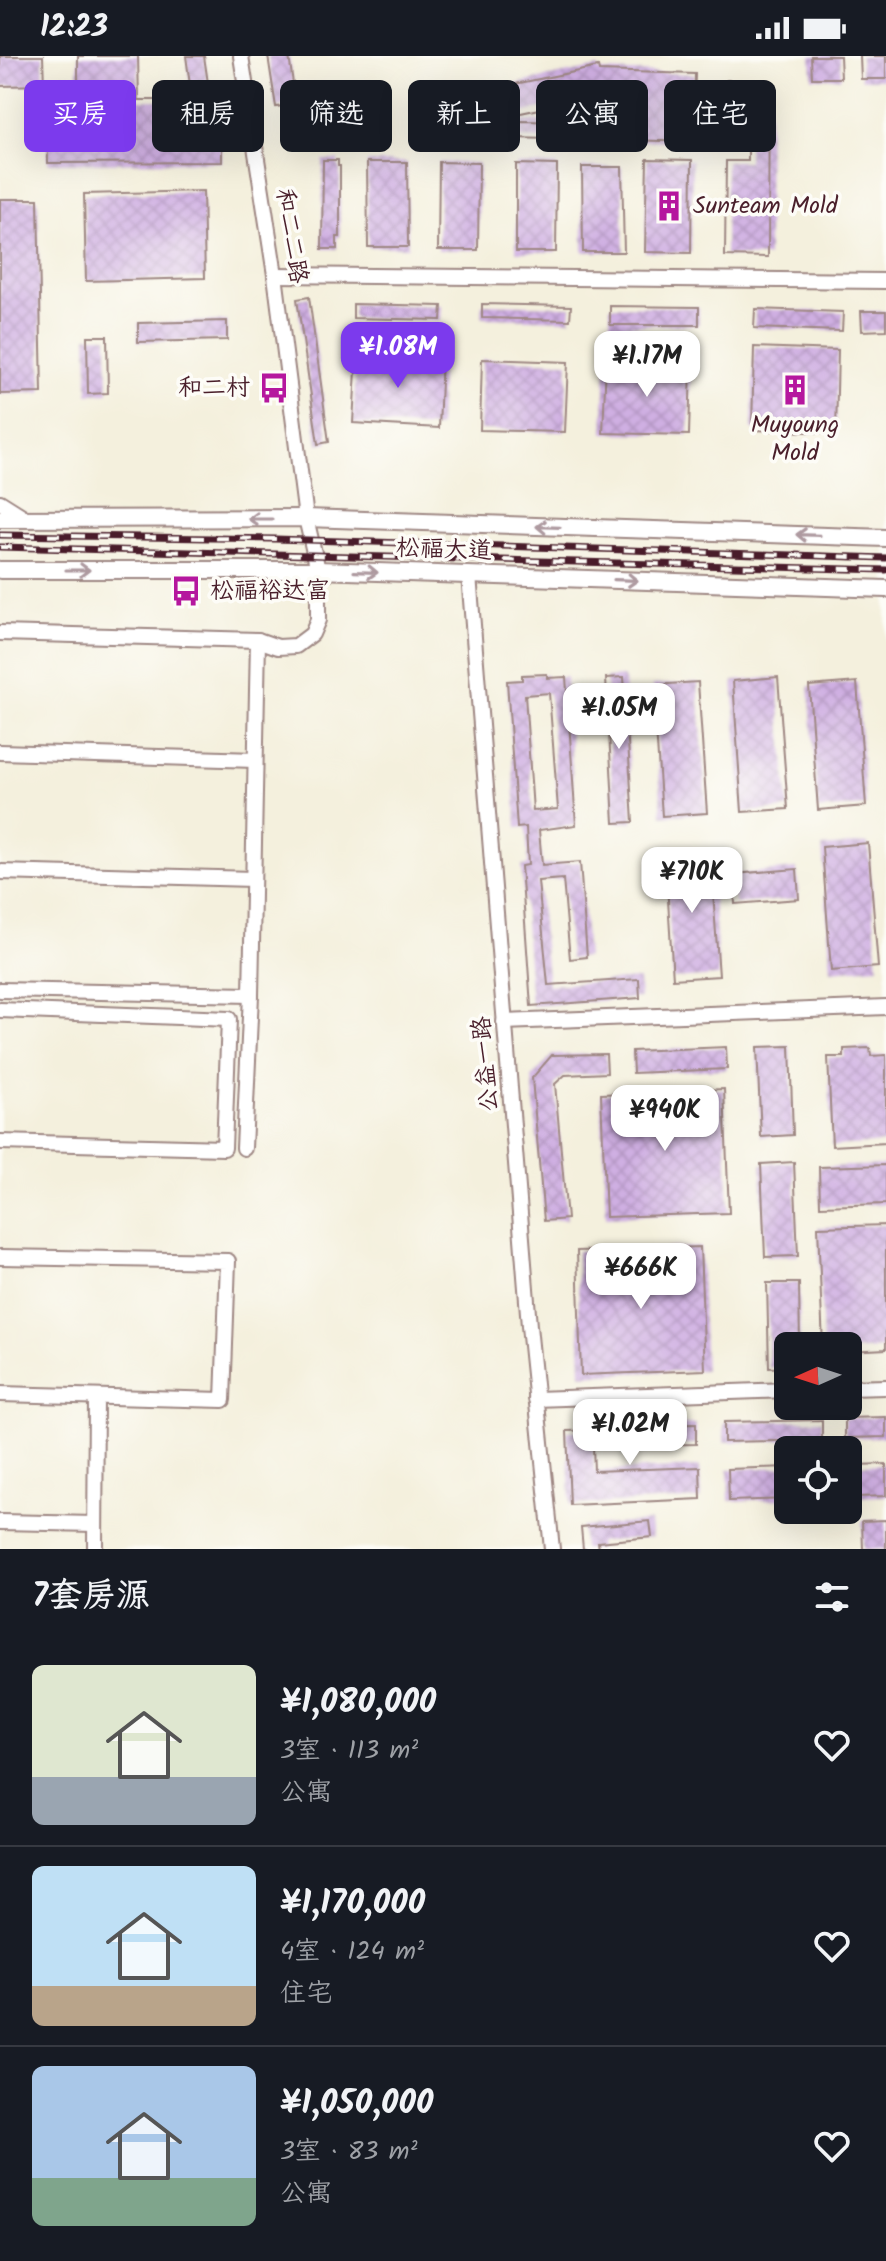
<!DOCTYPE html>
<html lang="zh">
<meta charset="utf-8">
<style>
body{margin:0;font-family:Kalam,"LXGW WenKai TC",sans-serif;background:#242831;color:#f1f3f6;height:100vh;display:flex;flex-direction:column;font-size:30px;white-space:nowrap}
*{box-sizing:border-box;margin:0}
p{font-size:26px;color:#9ea1a6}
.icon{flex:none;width:44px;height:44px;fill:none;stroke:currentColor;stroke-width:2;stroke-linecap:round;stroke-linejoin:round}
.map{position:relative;height:1493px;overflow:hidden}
.details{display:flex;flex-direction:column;background:#171b24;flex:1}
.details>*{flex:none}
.hud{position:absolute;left:24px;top:24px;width:838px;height:72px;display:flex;gap:16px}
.needle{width:52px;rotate:267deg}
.tools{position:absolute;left:774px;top:1276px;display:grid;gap:16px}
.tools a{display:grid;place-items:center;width:88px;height:88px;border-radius:12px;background:#171b24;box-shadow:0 8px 32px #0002;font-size:40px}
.price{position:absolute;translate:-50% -68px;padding:0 18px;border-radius:16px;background:#fff;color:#222;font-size:26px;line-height:52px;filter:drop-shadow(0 2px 4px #0008)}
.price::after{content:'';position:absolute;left:50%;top:48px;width:24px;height:18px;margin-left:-12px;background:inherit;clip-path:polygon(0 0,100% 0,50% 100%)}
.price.selected{background:#7c3aed;color:#fff}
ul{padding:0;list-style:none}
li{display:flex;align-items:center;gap:24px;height:200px;padding:0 32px}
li+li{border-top:2px solid #363941}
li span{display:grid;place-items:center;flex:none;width:224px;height:160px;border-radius:12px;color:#555}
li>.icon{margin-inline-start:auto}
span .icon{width:96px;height:96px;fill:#fffc;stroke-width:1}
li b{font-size:34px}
h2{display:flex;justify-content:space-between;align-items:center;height:96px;padding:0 32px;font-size:34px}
.tag{padding:0 28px;border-radius:12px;background:#171b24;box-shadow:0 8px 32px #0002;font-size:28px;line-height:72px}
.tag.selected{background:#7c3aed;color:#fff}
.status{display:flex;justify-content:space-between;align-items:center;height:56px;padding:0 40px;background:#171b24;direction:ltr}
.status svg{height:22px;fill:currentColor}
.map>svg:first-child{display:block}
</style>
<div class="status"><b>12:23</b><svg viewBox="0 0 49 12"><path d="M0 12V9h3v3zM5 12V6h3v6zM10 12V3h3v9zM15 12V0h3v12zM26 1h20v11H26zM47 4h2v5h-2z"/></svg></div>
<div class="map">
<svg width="886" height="1493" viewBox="0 0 886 1493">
<defs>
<pattern id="building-cross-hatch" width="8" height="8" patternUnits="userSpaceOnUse" patternTransform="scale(2)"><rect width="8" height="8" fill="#cfafe2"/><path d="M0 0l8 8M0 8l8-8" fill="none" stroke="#b396c2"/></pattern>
</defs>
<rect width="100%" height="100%" fill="#fdfcf7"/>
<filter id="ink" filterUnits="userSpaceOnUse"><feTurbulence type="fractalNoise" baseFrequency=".0125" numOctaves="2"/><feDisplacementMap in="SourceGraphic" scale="16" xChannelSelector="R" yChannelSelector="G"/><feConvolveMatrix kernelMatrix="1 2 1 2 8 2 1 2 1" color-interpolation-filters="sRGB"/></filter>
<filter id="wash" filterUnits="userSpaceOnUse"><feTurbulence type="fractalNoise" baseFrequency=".006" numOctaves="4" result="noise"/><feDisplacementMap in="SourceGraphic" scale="32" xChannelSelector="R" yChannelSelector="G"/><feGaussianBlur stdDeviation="1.8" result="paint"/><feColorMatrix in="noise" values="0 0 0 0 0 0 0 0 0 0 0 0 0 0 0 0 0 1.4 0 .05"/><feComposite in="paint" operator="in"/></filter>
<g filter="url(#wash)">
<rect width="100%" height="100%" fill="#f4f0dd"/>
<g id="blocks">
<g fill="url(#building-cross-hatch)" fill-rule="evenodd">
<polygon points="0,0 43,0 44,29 0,30"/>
<polygon points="78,0 138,0 139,44 222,44 222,106 48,107 47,45 78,45"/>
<polygon points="186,0 204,0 208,27 190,29"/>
<polygon points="268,0 289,0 296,48 276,51"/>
<polygon points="811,0 840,0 841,22 812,22"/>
<polygon points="860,0 886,0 886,23 861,23"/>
<polygon points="598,11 599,15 695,18 694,53 690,53 689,71 694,71 694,86 629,84 631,51 607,50 607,39 511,59 505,30"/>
<polygon points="727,24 769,24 768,201 725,200 726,105 748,105 748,88 726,88"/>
<polygon points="515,65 581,66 581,70 584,70 584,84 514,82"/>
<polygon points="647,103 692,104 691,197 645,196"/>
<polygon points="323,104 338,104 338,110 340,110 340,181 337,181 337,193 322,193"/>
<polygon points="367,106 407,106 408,191 368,191"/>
<polygon points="439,106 479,107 478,194 438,194"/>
<polygon points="516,108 557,109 556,196 516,196"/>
<polygon points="582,111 622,111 624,196 583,196"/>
<polygon points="203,135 205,222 86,225 84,138"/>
<polygon points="0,143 38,143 42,337 0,338"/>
<polygon points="309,241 329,386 318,388 297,243"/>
<polygon points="353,248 442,250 441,264 353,262"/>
<polygon points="482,248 571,250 570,264 482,262"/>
<polygon points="610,250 699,251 699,269 610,269"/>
<polygon points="755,253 843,256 842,275 754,272"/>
<polygon points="861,255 886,255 886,274 862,275"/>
<polygon points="227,265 227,284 138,286 138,267"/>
<polygon points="87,280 107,280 108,337 88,338"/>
<polygon points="754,291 838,294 836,377 752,374"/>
<polygon points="357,296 442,301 439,372 353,367"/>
<polygon points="482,303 568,306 565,376 480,374"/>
<polygon points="606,306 691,308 689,379 603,377"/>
<path d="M547,618V622L566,621L576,769L539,774L542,809L580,806L587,901L570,903L563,823L538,825L548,929L639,923L640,942L531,950L521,810L528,809L526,771L517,772L507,625L522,624V619ZM549,637L558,753L533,755L525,639Z"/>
<polygon points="624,621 633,766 614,767 606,622"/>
<polygon points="778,621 788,753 742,756 733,625"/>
<polygon points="698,626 707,757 662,760 653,629"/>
<polygon points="857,626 866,750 818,754 809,630"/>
<polygon points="868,787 878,911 831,915 822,791"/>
<polygon points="710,794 719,920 673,923 665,797"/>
<polygon points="797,813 799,843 735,848 733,818"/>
<polygon points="790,990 793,1079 761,1081 757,991"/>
<polygon points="726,991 727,1013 633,1017 632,995"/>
<polygon points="870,992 871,1000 886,999 886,1087 832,1090 828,1001 844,1001 844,993"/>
<polygon points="606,998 607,1017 565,1019 555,1028 567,1163 544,1165 532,1022 552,999"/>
<polygon points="724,1033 729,1157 606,1161 601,1038"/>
<polygon points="794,1106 798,1200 765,1201 761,1108"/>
<polygon points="886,1109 886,1148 820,1150 819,1111"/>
<polygon points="886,1169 886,1293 848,1295 848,1290 823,1290 818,1171"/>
<polygon points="700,1191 705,1314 581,1319 577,1195"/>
<polygon points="767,1227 799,1227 800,1290 788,1290 788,1311 769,1312"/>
<polygon points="886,1361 886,1381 845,1382 845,1362"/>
<polygon points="822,1364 822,1384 724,1386 724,1366"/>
<polygon points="696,1368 696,1388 593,1390 594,1415 700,1411 701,1443 570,1449 567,1375 598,1374 598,1370"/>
<polygon points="886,1408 886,1440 856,1441 855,1409"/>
<polygon points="788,1411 788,1443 729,1445 728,1413"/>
<polygon points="886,1464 886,1493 863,1493 862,1465"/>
<polygon points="650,1465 652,1481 598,1486 599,1493 583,1493 581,1471"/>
</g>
</g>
</g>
<g filter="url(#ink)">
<use href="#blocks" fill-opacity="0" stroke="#9f8884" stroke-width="2"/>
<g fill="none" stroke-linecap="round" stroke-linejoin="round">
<g stroke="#9f8884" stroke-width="18">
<g id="minor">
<polyline points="275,219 886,225"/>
<polyline points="0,446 27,463"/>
<polyline points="469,519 529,1270 552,1493"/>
<polyline points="0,577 258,584 278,591 296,590 312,578 318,564 318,514 306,462 275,219 241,0"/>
<polyline points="0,696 255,704"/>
<polyline points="0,816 253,823"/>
<polyline points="0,934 251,939"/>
<polyline points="0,954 229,963 224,1092 0,1086"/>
<polyline points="504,966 886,951"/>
<polyline points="244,1092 251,939 258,584"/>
<polyline points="0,1201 228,1205 223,1344 0,1338"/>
<polyline points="848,1332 886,1331"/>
<polyline points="536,1343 788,1334"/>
<polyline points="0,1466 95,1468"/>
<polyline points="95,1493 96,1341"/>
</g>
</g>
<g stroke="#9f8884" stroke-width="20">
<g id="major">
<polyline points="0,463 306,462 886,482"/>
<polyline points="0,514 318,514 886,533"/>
</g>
</g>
<use href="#minor" stroke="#fff" stroke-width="14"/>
<use href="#major" stroke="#fff" stroke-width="16"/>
<g stroke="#4a1f2b" stroke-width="7">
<g id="rail">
<polyline points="0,479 275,483 886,502"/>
<polyline points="0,491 886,514"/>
</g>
</g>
<use href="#rail" stroke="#fdfcf7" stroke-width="4" stroke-dasharray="12" stroke-linecap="butt"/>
</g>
<defs><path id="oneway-shaft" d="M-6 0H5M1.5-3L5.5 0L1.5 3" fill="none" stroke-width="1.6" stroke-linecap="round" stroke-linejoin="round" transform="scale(2)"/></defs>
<g stroke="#ae9aa0">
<use href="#oneway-shaft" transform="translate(260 463) rotate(180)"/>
<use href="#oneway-shaft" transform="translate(548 471) rotate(-178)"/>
<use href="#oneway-shaft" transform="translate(808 479) rotate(-178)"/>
<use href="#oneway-shaft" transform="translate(78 514)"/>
<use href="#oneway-shaft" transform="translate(366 516) rotate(2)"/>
<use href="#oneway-shaft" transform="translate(626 524) rotate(2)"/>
</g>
</g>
<defs>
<g id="building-bare" transform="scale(2.4)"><path d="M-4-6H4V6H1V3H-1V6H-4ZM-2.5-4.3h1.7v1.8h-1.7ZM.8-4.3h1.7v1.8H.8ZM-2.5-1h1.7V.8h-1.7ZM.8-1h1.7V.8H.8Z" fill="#b5179e" stroke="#fdfcf7" stroke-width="2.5" paint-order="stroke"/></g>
<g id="bus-bare" transform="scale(2.4)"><path d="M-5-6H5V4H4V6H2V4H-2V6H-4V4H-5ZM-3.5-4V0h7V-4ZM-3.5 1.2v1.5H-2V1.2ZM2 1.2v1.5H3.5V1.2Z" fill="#b5179e" stroke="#fdfcf7" stroke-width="2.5" paint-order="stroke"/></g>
</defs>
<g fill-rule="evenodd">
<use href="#building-bare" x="669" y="150"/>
<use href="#bus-bare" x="274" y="332"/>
<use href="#building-bare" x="795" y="334"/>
<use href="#bus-bare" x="186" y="535"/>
</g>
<g text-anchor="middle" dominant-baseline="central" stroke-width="7" stroke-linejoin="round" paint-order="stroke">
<g font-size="24" fill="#4a1f2b" stroke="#fdfcf7" text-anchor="start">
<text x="693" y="150">Sunteam Mold</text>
<text x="250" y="332" text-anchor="end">和二村</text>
<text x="795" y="369" text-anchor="middle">Muyoung<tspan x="795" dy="28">Mold</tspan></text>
<text x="210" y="535">松福裕达富</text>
</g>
<g font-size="24" fill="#4a1f2b" stroke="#fdfcf7">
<text transform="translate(291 180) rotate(81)">和二二路</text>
<text transform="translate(444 494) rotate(2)">松福大道</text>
<text transform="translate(486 1008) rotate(-95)">公益一路</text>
</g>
</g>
</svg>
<div class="tools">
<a><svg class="needle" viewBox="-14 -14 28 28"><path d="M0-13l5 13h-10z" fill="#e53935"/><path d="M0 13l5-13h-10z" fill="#9ea1a6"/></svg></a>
<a><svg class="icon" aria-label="locate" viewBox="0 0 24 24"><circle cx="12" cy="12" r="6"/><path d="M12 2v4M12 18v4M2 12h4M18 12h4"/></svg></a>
</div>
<b class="price selected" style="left:398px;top:334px">¥1.08M</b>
<b class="price" style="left:647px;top:343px">¥1.17M</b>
<b class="price" style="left:619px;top:695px">¥1.05M</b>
<b class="price" style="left:692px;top:859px">¥710K</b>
<b class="price" style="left:665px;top:1097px">¥940K</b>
<b class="price" style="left:641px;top:1255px">¥666K</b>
<b class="price" style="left:630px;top:1411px">¥1.02M</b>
<div class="hud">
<a class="tag selected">买房</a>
<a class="tag">租房</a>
<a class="tag">筛选</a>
<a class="tag">新上</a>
<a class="tag">公寓</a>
<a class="tag">住宅</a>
</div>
</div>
<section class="details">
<h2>7套房源<svg class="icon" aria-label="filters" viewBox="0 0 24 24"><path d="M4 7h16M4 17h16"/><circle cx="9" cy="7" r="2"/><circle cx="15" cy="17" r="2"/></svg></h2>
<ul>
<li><span style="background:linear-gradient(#dfe7d0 70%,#9aa5b1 0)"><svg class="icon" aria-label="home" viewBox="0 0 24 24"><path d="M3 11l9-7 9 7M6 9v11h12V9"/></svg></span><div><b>¥1,080,000</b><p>3室 · 113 m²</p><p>公寓</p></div><svg class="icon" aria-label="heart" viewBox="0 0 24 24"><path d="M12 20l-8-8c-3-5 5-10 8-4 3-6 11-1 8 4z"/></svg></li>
<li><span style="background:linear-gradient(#bfe0f5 75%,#b9a48a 0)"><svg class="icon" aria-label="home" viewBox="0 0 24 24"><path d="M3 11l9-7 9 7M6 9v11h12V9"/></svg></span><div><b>¥1,170,000</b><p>4室 · 124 m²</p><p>住宅</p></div><svg class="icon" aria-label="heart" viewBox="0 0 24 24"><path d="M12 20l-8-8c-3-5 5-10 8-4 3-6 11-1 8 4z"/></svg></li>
<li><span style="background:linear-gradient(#a9c7e8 70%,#7fa58c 0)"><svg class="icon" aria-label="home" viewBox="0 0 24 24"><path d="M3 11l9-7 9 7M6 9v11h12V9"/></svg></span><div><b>¥1,050,000</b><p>3室 · 83 m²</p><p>公寓</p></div><svg class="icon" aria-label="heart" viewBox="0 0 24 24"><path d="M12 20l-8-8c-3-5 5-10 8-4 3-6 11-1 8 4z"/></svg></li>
</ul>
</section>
